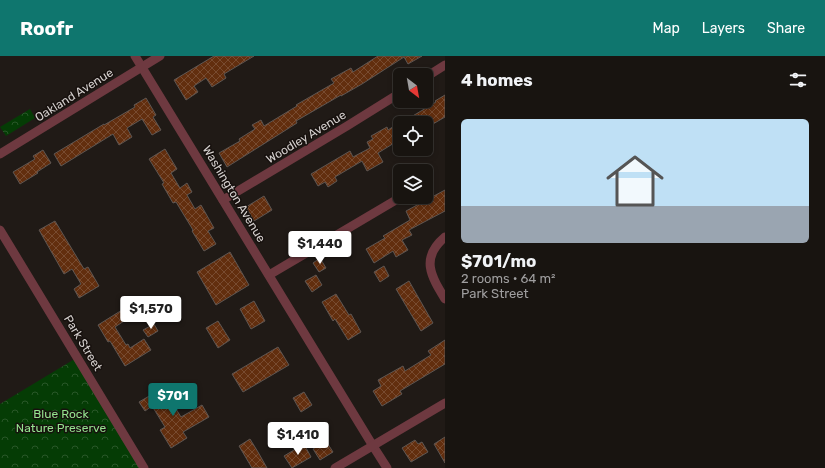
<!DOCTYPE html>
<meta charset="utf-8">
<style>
body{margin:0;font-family:Rubik,sans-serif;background:#211d19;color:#f1f3f6;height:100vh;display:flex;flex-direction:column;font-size:15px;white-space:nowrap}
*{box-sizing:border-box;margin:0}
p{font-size:13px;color:#9f9e9f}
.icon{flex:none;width:22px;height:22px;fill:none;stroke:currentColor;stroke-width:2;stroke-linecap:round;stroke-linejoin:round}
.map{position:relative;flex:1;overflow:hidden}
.side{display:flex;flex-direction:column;background:#181410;width:380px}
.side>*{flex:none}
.needle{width:26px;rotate:149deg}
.controls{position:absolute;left:393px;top:12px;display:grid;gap:8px}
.controls a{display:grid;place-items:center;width:40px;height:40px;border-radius:6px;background:#181410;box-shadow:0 2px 6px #0003,0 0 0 1px #363330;font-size:20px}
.price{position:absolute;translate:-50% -34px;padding:0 9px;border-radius:4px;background:#fff;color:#222;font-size:13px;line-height:26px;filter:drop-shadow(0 1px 2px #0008)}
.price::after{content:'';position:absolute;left:50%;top:24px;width:12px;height:9px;margin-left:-6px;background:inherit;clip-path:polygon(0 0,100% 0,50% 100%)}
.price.selected{background:#0f766e;color:#fff}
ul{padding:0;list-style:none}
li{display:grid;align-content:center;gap:8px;height:212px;padding:0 16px}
li span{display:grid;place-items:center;height:124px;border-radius:6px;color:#555}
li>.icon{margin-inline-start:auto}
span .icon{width:72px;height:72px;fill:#fffc;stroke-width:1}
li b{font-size:17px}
h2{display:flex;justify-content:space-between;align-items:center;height:48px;padding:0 16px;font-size:17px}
header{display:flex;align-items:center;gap:24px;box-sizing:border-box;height:56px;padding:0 20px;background:#0f766e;color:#fff}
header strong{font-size:19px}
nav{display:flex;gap:22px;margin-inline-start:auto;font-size:14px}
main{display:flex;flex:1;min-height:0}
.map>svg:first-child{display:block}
</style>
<header>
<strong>Roofr</strong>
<nav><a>Map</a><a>Layers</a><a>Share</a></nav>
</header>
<main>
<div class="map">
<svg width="445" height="412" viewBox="0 0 445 412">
<defs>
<pattern id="forest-crowns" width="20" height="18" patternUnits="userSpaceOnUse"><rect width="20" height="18" fill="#053c05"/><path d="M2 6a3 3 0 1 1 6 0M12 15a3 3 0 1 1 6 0" fill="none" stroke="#295728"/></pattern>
<pattern id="building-cross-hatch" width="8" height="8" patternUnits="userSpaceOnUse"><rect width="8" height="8" fill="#622e0e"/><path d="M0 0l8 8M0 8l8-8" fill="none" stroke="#784b30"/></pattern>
</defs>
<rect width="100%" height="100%" fill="#201a16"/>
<g fill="url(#forest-crowns)">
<polygon points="30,53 35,62 6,80 0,71"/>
<polygon points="78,301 144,412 0,412 0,348"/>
</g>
<g fill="url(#building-cross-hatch)" stroke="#5e5652">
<polygon points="214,0 254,0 224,18 226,22 212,31 206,22 194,30 198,36 186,44 174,24"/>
<polygon points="378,0 422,0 408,8 404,1 362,28 341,40 341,39 296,65 297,67 227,111 219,97 240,85 239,83 255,73 252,69 261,64 264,70 297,50 296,49 334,27 331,23 351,12 353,16"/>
<polygon points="445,39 445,61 426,72 426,67 401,67 436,46 435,45"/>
<polygon points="146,42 156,59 153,61 161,74 152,79 142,63 127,72 132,81 119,89 113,78 61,110 54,98 104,68 104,69 135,51 134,49"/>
<polygon points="399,67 399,84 378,97 383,106 367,115 362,105 335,121 337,125 328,131 325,126 318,130 311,118 350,95 353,101 370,92 367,86 373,83 371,80 387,71 388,74"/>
<polygon points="165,93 177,113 171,117 180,132 187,127 192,136 187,139 195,153 201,149 214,172 208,175 216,188 204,195 192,175 193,174 176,146 173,147 162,128 164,127 149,103"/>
<polygon points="43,94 51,107 37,116 38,117 20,128 13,116 35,103 33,100"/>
<polygon points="445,134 445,155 409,174 412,179 402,184 408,194 396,201 393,195 374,207 366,193 385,182 383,180 410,164 406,155"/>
<polygon points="264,140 272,154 254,165 246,151"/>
<polygon points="55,165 84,213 88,211 99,230 79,242 74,233 81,228 72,213 64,218 39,174"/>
<polygon points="230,196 249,229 216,249 197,216"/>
<polygon points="320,202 326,212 319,216 313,207"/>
<polygon points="384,210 389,220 380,226 374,216"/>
<polygon points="316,219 322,229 312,236 305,225"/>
<polygon points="409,225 433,267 421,275 396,233"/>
<polygon points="336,238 349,259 351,258 361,276 348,284 335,263 333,265 322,246"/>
<polygon points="254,245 265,265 251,273 240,253"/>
<polygon points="122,254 127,263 115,271 126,289 128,288 130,292 144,283 151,294 125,310 110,285 108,286 98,269"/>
<polygon points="218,265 230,284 218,292 206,272"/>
<polygon points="154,268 158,275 148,281 143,274"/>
<polygon points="445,284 445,308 400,335 402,338 382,350 373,335 381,330 378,324 403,310 405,315 431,299 428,295"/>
<polygon points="278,291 289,309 243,336 232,318"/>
<polygon points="163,332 181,361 202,349 209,361 183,376 187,382 171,392 160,374 165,371 152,350 145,355 139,346"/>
<polygon points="304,336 312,349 301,356 293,342"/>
<polygon points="445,381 445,407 434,388"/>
<polygon points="250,383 258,396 267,412 252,412 239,390"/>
<polygon points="415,384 418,388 422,386 428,396 411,406 402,392"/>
<polygon points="326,385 333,396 320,404 313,393"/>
<polygon points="304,388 311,401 292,412 284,400"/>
</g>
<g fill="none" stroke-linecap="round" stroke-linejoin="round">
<g stroke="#6e3940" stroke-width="9">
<polyline points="135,0 373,390 387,412"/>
<polyline points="426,21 445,9"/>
<polyline points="0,98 160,0"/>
<polyline points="223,144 347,70 400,37"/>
<polyline points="0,174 144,412"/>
<path d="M445,181C420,202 431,220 445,243"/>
<polyline points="269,219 401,141"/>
<polyline points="335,412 445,347"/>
</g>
</g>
<g text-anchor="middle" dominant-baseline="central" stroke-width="3" stroke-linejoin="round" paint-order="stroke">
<g font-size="12" fill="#d5d0ce" stroke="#17110e">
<text transform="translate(74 39) rotate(-32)">Oakland Avenue</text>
<text transform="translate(306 81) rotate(-31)">Woodley Avenue</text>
<text transform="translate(234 138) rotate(59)">Washington Avenue</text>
<text transform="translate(83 287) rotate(59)">Park Street</text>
</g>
<g font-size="12" fill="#94e28e" stroke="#17110e">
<text x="61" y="358">Blue Rock<tspan x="61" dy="14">Nature Preserve</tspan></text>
</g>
</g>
</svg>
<div class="controls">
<a><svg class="needle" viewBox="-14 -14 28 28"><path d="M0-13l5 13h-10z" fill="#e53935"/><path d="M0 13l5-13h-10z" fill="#9f9e9f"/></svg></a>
<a><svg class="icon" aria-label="locate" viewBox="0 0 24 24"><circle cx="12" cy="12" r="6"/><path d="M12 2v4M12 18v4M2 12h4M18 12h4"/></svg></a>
<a><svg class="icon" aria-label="layers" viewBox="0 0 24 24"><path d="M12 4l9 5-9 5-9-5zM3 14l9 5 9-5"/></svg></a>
</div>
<b class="price" style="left:320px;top:209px">$1,440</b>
<b class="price" style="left:151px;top:274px">$1,570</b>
<b class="price selected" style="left:173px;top:361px">$701</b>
<b class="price" style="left:298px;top:400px">$1,410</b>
</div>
<section class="side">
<h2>4 homes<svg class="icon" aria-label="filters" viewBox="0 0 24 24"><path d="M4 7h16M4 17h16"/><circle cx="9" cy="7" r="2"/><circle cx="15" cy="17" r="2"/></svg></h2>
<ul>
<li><span style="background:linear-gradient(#bfe0f5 70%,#9aa5b1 0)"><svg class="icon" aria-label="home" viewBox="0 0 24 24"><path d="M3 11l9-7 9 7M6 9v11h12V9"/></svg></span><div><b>$701/mo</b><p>2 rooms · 64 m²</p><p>Park Street</p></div></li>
</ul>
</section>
</main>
